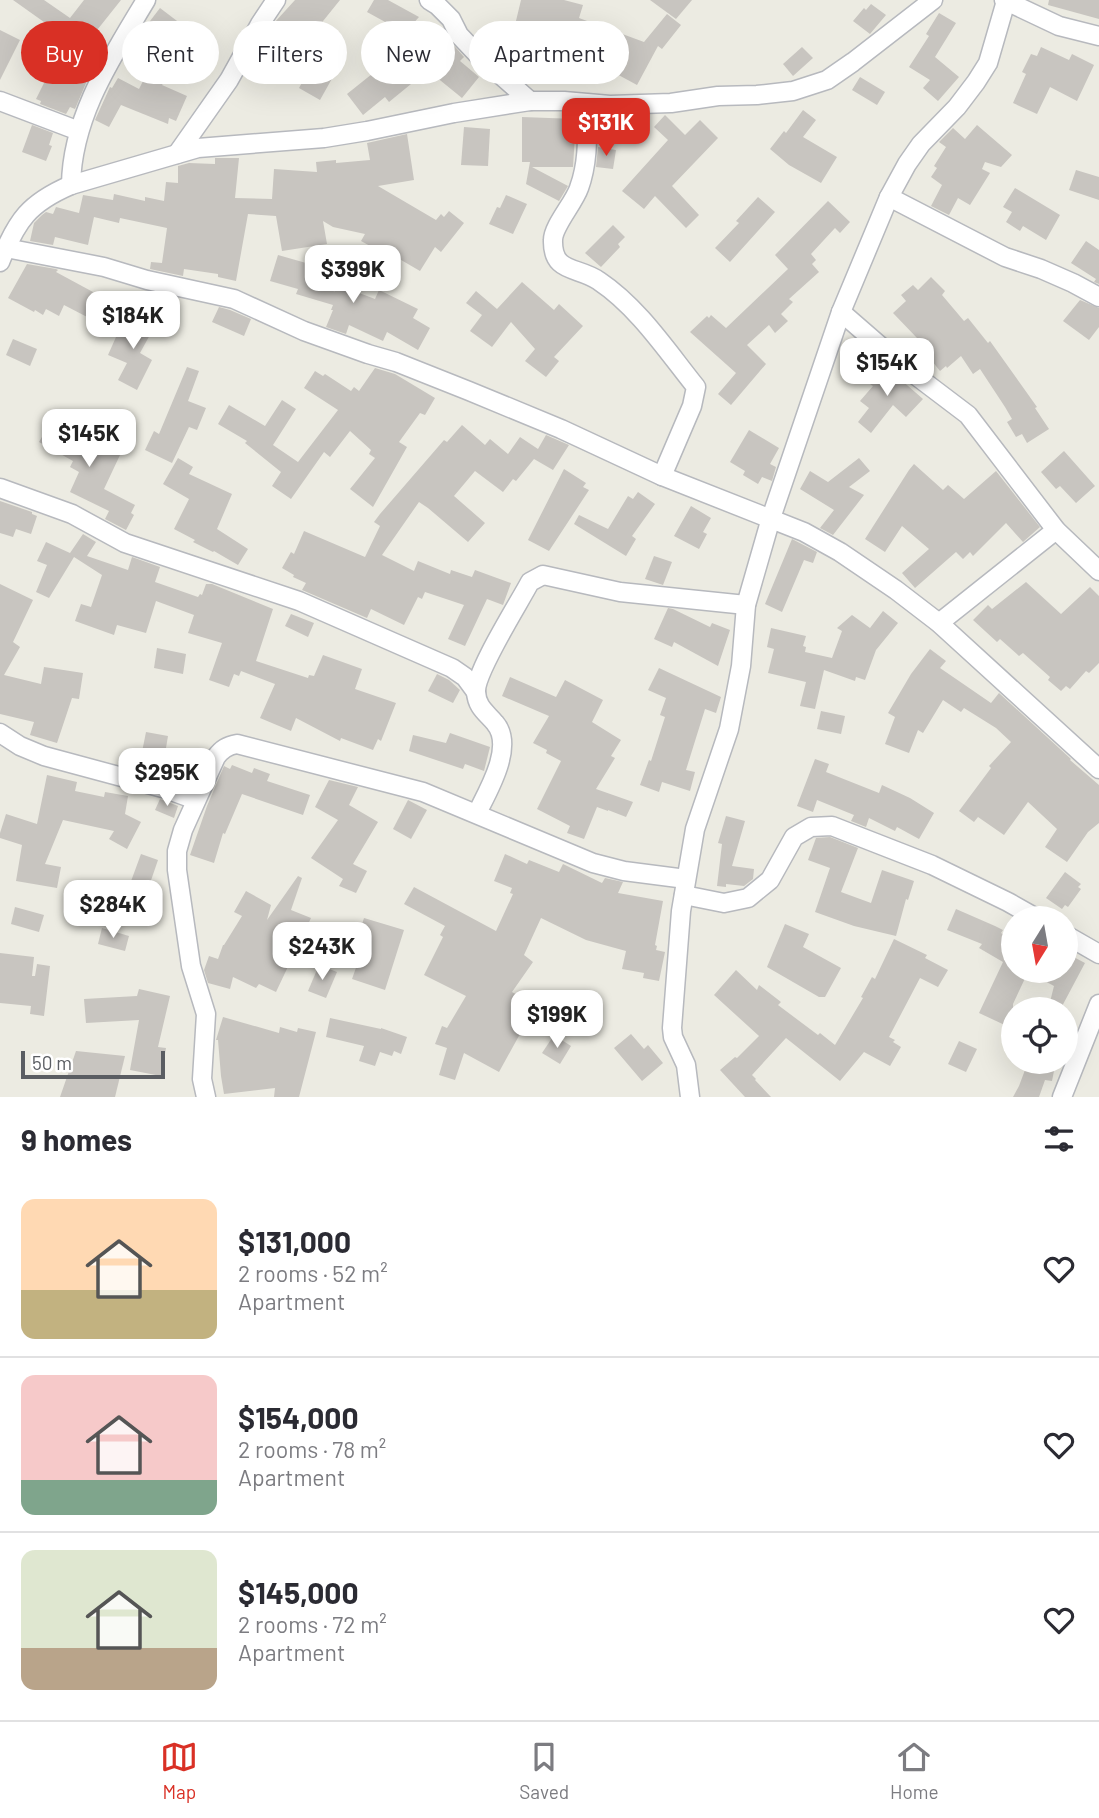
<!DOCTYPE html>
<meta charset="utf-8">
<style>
body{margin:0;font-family:Barlow,sans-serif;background:#f7f7f7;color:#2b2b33;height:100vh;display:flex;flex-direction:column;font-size:26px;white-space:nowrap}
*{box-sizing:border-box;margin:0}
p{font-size:23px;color:#7c7c81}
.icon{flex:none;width:38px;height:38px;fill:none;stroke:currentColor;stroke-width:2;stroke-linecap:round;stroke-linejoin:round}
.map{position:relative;height:1097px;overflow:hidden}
.sheet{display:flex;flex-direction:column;background:#fff;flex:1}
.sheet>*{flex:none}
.hud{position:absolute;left:21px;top:21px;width:700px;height:63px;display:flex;gap:14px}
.needle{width:46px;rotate:191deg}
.fabs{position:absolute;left:1001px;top:906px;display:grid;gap:14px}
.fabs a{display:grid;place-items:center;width:77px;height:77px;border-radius:50%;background:#fff;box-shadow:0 7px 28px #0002;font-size:35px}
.scale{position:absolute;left:21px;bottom:18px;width:144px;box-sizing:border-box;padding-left:7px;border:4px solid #5a5d62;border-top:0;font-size:19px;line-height:24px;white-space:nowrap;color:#5a5d62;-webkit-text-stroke:5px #fff;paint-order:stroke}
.price{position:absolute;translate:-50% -60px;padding:0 16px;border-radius:14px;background:#fff;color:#222;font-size:23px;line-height:46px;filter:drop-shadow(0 2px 4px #0008)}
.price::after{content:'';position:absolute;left:50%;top:42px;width:21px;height:16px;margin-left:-10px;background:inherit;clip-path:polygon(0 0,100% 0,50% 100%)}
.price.selected{background:#d93025;color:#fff}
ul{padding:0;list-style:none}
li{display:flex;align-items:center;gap:21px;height:175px;padding:0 21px}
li+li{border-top:2px solid #e1e1e2}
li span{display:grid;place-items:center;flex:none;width:196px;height:140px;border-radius:14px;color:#555}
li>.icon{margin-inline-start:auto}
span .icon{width:84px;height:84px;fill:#fffc;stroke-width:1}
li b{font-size:30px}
h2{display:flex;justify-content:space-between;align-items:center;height:84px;padding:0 21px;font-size:30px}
.tag{padding:0 24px;border-radius:32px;background:#fff;box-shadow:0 7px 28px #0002;font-size:24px;line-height:63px}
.tag.selected{background:#d93025;color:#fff}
.menu{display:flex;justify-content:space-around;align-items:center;height:98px;border-top:2px solid #e1e1e2;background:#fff;font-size:19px;color:#7c7c81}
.menu a{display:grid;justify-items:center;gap:4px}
.menu .selected{color:#d93025}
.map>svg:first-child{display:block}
</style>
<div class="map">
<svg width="1099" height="1097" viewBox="0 0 1099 1097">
<rect width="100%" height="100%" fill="#ecebe2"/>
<g fill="#c8c5c0">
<polygon points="13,0 44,0 70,18 84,0 121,0 82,49"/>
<polygon points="295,0 340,0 315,31 340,51 324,70 334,75 320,100 299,88 316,57 288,35 275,22"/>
<polygon points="374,0 388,0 419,17 411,26 440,53 450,41 464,57 460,61 479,77 462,98 430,72 425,78 422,75 389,102 385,97 363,115 347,94 392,58 381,49 398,29 367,12"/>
<polygon points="521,0 564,0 583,5 579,18 644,42 667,14 681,25 662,49 658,46 637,85 600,65 599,67 570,56 564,77 520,66 519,50 509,50"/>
<polygon points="650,0 692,0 676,19"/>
<polygon points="1049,0 1099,0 1099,19 1048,5"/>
<polygon points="871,4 886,15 870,34 853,21 864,8 866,10"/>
<polygon points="160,8 181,24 155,58 134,42"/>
<polygon points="939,13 956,23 935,57 959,77 938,101 923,88 930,80 909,67 929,36 926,34"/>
<polygon points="0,30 20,40 0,80"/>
<polygon points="802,47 813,58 793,76 783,64"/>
<polygon points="1041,47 1069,60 1072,54 1094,65 1077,101 1050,87 1037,114 1013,103 1026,74 1022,72 1031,54 1037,56"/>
<polygon points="56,59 89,76 75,109 70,107 66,114 40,104 41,101 36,99"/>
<polygon points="146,75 164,82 162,85 187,96 176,121 169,118 168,124 121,105 109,127 95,120 110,87 112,88 118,78 139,89"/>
<polygon points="860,77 885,92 877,105 852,90"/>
<polygon points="803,110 816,120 803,137 837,157 821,183 789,165 770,149 784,131 786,133"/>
<polygon points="665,115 685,135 700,120 718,138 672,186 699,215 686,228 655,196 644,209 622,191 668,140 654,127"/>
<polygon points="522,117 576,119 573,167 532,167 568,186 559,201 526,184 530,162 522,162"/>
<polygon points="32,125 53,133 49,145 52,146 46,161 22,152"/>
<polygon points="977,125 1012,155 1001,167 985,162 982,169 990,173 970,205 958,198 949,215 931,206 942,185 931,177 937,168 934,166 946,147 939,142 953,128 965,139"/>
<polygon points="464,127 490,129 488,166 461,165"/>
<polygon points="407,134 414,180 378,186 436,220 441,214 444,217 449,211 464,223 441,252 435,247 420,271 384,250 383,253 361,241 365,234 333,227 323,221 327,244 282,251 276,216 248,214 236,281 218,277 218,274 184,269 183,276 150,269 151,262 162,263 167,228 120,218 119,223 94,217 88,245 55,237 53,245 30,241 34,223 42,215 46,212 53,214 56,207 79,213 83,195 113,200 114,194 145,201 145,197 164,201 166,182 178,183 178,166 189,163 215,164 215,158 239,158 235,198 272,199 274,169 317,172 316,162 336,160 336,163 370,160 367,143"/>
<polygon points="598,147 616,150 613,169 596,167"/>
<polygon points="1076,170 1099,177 1099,200 1069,190"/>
<polygon points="1015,188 1060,215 1046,240 1023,226 1020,231 1006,222 1012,212 1003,207"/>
<polygon points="506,195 527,204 513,234 489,224 497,207 500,208"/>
<polygon points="758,197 775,212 730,262 715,248 739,223 736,221"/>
<polygon points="828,201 850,222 840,233 835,228 811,254 816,260 812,264 819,272 789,299 793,302 781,314 788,321 775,333 769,325 747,345 766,364 731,405 718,394 736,373 690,332 707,316 709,318 711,315 726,328 788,269 775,255"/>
<polygon points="613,225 625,237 618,244 620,247 601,267 585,253"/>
<polygon points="1086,241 1099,250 1099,284 1094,282 1096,279 1071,263"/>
<polygon points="278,255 320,267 317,277 333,283 334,292 338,285 375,299 379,290 418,309 413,318 430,328 418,350 387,332 383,341 349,325 346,334 326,327 333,310 331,310 333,305 296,294 298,289 270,281"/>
<polygon points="27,264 56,269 58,270 56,272 93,292 91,295 101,300 91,319 64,305 59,316 46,309 43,315 35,310 34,312 8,298"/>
<polygon points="931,277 945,291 942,295 964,321 968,318 988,343 990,341 1037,407 1035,408 1049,429 1027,443 1022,434 1016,437 1007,422 1012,419 1005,407 980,369 973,374 961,356 947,368 946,366 940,371 924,351 914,360 902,350 917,338 893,313 906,301 901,295 913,285 918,290"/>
<polygon points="522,282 554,310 559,304 583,326 554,357 559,361 546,377 525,361 535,349 511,322 492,347 470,331 482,315 466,303 476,291 497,309"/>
<polygon points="146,292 177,298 175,306 146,293"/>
<polygon points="1080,300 1099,308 1099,327 1089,340 1063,321"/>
<polygon points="219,307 230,310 251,319 244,336 212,322"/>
<polygon points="139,313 157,322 140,353 152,360 137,390 118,380 127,363 108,355 120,328 128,332 129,329 135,332"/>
<polygon points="13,339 37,349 30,366 6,355"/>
<polygon points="884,365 923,399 906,417 893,405 871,433 858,422 869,408 860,401 873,386 867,382 876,370 879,371"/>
<polygon points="187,367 199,371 188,401 206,408 197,430 189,427 172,463 145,450 154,431 159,434"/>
<polygon points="375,368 395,374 435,398 425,415 420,413 399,442 407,447 373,507 350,489 375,458 369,454 371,450 350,431 330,457 324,452 291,499 272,486 281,472 245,443 247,441 218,424 229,405 265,426 282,400 296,409 273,445 298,462 338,410 304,388 315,371 323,376 325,374 351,391 354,387 359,391"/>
<polygon points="54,416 72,426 71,427 103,443 102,447 120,455 104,489 135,505 131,513 134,515 126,530 105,519 109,511 70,492 79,472 70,467 73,461 39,442"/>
<polygon points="462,425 485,445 490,439 508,454 520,437 538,449 546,435 569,445 553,470 534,459 516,481 513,479 503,492 475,471 454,496 485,523 468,542 428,508 419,502 382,555 414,571 418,561 450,574 451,570 472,577 475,570 511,583 503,605 487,599 465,646 448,639 464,605 425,592 422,599 418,597 404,625 371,609 367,618 302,590 306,583 293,577 294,575 282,568 291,552 294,554 304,531 365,557 380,526 374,522 380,514 444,440 447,442"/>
<polygon points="749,430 779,448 770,464 776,467 772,481 762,477 758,484 743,475 745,471 730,462"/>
<polygon points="1064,451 1095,486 1076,503 1060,486 1056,489 1041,472"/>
<polygon points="178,458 193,467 189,474 232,494 217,529 248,549 238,565 214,551 213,552 193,542 195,540 174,529 189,499 163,484"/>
<polygon points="859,458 870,471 849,487 864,495 833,535 820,528 834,510 800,489 810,471 828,482"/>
<polygon points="914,464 943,490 948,485 964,499 996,471 1040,527 1023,542 1006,523 973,556 970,552 963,559 956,552 915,588 902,573 929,549 902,526 885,552 865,539 909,470"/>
<polygon points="564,469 586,483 583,487 589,490 549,551 528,540"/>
<polygon points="638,492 655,504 632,536 636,539 626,556 574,524 579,515 608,529 628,496 633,499"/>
<polygon points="0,501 32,512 32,514 37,516 31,534 16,529 13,537 0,533"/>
<polygon points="691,506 711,518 703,532 707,534 699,549 674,536"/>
<polygon points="83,534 96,542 87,556 128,570 132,557 160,567 155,582 198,597 200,594 202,595 206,584 212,584 273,609 256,661 308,678 309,675 314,676 323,655 362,669 355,689 396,703 381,741 378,739 373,750 341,738 340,741 296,718 291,731 260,718 275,684 241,671 239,676 234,674 229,687 209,680 222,643 188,633 194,615 156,601 146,633 117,625 114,635 75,621 81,604 91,607 102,575 74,557 49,598 36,592 47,565 37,561 46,542 70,553"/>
<polygon points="792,539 817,552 813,563 804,560 782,612 765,604"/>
<polygon points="654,556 672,562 663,585 645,579"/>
<polygon points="1026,582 1061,614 1090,587 1099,596 1099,663 1089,673 1086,671 1070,689 1066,686 1061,691 1048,680 1050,677 1023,653 1019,656 1000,639 997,642 973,620 988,605 992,609"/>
<polygon points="0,584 33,600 13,642 20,647 4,675 41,684 44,667 83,673 79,699 72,698 57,743 30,735 34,722 0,714"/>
<polygon points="668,608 673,609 710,627 712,623 730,630 718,666 674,642 672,647 654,639"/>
<polygon points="883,611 898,623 876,650 865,680 856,677 855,681 824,670 815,709 800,706 806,682 768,673 774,649 767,647 771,628 806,636 803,646 806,647 805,652 832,658 842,631 837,628 852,615 870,628"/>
<polygon points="291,614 314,623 308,637 285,626"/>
<polygon points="157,648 186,654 183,674 154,668"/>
<polygon points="930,649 946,661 940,668 991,703 999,693 1071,759 1070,760 1099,785 1099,823 1088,832 1067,862 1045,847 1057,829 1028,802 1004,835 978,817 974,822 959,811 991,768 989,766 1011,742 996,728 964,708 961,712 943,700 923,733 918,730 909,753 885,744 895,717 888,713 911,674"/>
<polygon points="659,668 721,697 716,713 705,709 686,770 695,772 690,791 662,782 659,792 640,785 649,760 651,761 665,717 660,715 666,698 648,690"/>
<polygon points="437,674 449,680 460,690 453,703 428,691"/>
<polygon points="510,677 556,697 565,680 603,700 592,722 621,740 611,756 615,758 596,789 633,802 626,817 608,810 608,811 597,807 584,839 567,833 570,826 537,809 561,761 546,753 547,750 533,743 549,716 502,696"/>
<polygon points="821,711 845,716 841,734 817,729"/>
<polygon points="146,732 168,736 163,766 140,762"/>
<polygon points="450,733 490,747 484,771 465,764 463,769 409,751 413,735 446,743"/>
<polygon points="815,759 829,764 826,772 879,793 882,785 910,798 934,813 919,839 897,827 895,831 869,818 866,827 851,821 854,815 817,800 813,812 797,806"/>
<polygon points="232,765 252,773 254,768 270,774 267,781 310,795 303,815 242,794 225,834 223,833 214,863 190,855 207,806 224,766 230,769"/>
<polygon points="47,775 77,782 75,791 104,797 105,792 128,796 125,814 141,822 127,849 109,839 114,831 63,820 45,864 61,867 57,888 16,881 22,845 0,838 0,833 6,814 37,824"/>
<polygon points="329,780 358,787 349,805 378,822 353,864 367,871 356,893 339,886 343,879 311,858 338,820 315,807"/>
<polygon points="160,799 178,806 174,818 155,810"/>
<polygon points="408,800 427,810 411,839 393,829"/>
<polygon points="726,816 745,821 732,866 754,869 753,879 744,886 726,884 726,887 717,886 722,844 718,843"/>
<polygon points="830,837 858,848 841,892 871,903 882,870 914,881 908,900 906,899 896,936 854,926 815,912 830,868 808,860 816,838"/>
<polygon points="141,854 158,860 147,892 157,895 150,914 123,903"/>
<polygon points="505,854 527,864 529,860 559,872 563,864 602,883 605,878 623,882 618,893 663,901 655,945 657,946 656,950 665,952 659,981 643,978 644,973 622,969 626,951 586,940 541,918 524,955 533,962 512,992 545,1011 535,1028 526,1023 499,1072 464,1053 455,1080 439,1075 447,1048 435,1044 442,1026 447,1028 466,996 424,975 443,937 440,935 445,926 404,904 414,887 496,931 513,894 510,893 512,888 494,881"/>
<polygon points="1065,872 1081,884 1078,887 1081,889 1068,907 1065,905 1062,909 1046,898"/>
<polygon points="298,876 302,878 291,910 311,918 276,992 259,984 256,988 233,977 230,989 208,983 204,970 209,956 218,959 223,945 224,945 242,916 234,912 246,891 271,905 267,920"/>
<polygon points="15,907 44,915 39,932 11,924"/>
<polygon points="956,909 995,926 1003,930 1001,933 1013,941 1013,971 1066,971 1066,953 1085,963 1060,1010 1048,1010 1054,986 1028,972 1013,1004 1013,1017 1009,1027 979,1013 1003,962 979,948 982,944 947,930"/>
<polygon points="364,918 404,930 385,990 352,979 364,945 356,943"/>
<polygon points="785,924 809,934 803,947 841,968 825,997 819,997 767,967"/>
<polygon points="102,928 129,936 125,951 98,944"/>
<polygon points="894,939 927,955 925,958 948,970 938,987 920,978 889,1037 895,1040 893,1042 901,1047 890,1066 864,1052 840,1081 786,1038 752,1075 756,1079 755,1080 771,1097 745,1097 720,1070 735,1057 737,1058 759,1036 714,995 736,970 757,990 759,985 781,1002 778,1005 818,1035 820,1033 835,1045 863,998 861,997 872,977 875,979"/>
<polygon points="0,953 34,957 32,976 35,976 37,964 50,966 44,1016 30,1014 31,1006 0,1003"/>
<polygon points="319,965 337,972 326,998 308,991"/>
<polygon points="139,989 170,996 158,1047 166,1048 161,1076 130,1070 139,1020 86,1023 84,999 137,996"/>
<polygon points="223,1017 279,1033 280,1027 297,1032 298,1028 316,1032 299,1097 274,1097 275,1088 224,1094 221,1076 218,1040 216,1040"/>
<polygon points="330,1018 381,1029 381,1028 407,1037 401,1054 394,1051 392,1056 380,1052 375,1066 359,1061 364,1046 326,1037"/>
<polygon points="631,1034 644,1049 648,1045 663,1063 642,1081 614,1048"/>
<polygon points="554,1035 571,1046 560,1064 542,1053"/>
<polygon points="959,1041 977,1049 966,1072 948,1064"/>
<polygon points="76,1051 125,1056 115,1097 60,1097"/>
<polygon points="1028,1062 1044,1062 1055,1066 1052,1081 1045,1080 1039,1097 1013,1097 1019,1086"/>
</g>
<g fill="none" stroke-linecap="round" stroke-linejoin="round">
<g stroke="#b7b9be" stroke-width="21">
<g id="street">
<polyline points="429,0 437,5 451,19 459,35 479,56 530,101"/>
<polyline points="1004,0 1059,26 1099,36"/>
<polyline points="0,101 79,131"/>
<path d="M587,104C587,133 589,161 579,188C574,203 553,226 553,240C552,274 578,266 599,281C638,307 667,351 696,387L692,406L662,476"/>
<polyline points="177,154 229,80 260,24 276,0"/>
<path d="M71,185C72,116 112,57 146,0"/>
<polyline points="889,197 1005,257 1041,269 1073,283 1099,297"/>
<polyline points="6,248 104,267 147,280 234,299 304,331 368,354 396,362 469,391 561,429 662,476 804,532 840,552 896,590 939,623 1099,769"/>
<path d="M0,262C17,220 29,203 71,185L198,148L324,138L367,131L454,113L530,101H564L610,105L671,103L718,96L757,95L793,91L827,80L853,62L933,0"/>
<polyline points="841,312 902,365 968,415 1056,530 1099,571"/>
<polyline points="0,488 72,514 125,543 299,601 452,668 465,677 476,692"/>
<polyline points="939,623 1056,530"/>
<polyline points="0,733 20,746 44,756 163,788 196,800"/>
<path d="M477,813C488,791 515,746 495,723C487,713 477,708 476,692C475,672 519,603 530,582L543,575L620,592L746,605"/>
<polyline points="684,895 724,903 748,898 770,880 794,837 811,827 832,826 932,865 1008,902 1038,919"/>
<polyline points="1066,935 1099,954"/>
<path d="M206,1097L202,1079L206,1014L191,966L177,870V851L183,830L216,757C222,749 227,746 237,744L423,792L593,863L624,871L686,879"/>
<polyline points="690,1097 686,1065 673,1037 672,1028 681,911 695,829 729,729 741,666 746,605 771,518 841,312 889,197 907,164 921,144 957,107 976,82 988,63 1006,1"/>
<polyline points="1062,1097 1099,1004"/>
</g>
</g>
<use href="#street" stroke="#fff" stroke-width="18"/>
</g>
</svg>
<div class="fabs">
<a><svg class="needle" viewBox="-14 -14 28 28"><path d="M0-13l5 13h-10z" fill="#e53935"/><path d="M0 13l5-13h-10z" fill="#7c7c81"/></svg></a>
<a><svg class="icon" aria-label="locate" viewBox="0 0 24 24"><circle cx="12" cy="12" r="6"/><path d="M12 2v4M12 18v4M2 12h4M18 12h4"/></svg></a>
</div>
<div class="scale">50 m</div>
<b class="price selected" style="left:606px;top:158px">$131K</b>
<b class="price" style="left:353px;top:305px">$399K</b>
<b class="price" style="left:133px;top:351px">$184K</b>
<b class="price" style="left:887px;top:398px">$154K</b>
<b class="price" style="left:89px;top:469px">$145K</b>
<b class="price" style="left:167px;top:808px">$295K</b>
<b class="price" style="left:113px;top:940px">$284K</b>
<b class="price" style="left:322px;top:982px">$243K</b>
<b class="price" style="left:557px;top:1050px">$199K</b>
<div class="hud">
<a class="tag selected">Buy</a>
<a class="tag">Rent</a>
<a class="tag">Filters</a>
<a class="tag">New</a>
<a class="tag">Apartment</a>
</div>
</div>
<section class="sheet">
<h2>9 homes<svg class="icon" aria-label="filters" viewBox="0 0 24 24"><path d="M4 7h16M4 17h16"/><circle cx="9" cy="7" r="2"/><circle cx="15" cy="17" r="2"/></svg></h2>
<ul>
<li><span style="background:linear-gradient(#ffd9b3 65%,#c2b280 0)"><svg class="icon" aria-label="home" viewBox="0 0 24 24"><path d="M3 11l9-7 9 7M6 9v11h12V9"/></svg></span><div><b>$131,000</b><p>2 rooms · 52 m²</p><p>Apartment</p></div><svg class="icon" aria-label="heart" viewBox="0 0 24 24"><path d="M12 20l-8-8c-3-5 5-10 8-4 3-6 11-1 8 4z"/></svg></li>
<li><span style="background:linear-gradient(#f6c9c9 75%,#7fa58c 0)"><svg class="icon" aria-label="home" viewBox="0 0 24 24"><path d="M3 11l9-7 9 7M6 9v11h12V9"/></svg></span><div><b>$154,000</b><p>2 rooms · 78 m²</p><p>Apartment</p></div><svg class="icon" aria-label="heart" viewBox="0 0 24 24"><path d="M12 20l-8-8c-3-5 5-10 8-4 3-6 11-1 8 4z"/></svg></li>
<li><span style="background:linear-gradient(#dfe7d0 70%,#b9a48a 0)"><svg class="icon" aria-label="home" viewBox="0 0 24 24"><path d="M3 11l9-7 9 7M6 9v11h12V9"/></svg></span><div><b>$145,000</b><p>2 rooms · 72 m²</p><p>Apartment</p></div><svg class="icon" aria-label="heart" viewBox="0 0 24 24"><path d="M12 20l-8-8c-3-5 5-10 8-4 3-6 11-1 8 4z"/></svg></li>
</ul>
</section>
<nav class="menu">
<a class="selected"><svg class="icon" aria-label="map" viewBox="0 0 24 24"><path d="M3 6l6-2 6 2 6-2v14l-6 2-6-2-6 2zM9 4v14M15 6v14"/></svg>Map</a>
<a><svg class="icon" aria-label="saved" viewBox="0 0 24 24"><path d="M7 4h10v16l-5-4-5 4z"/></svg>Saved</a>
<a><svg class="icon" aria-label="home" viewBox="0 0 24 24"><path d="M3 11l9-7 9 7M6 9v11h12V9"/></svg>Home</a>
</nav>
